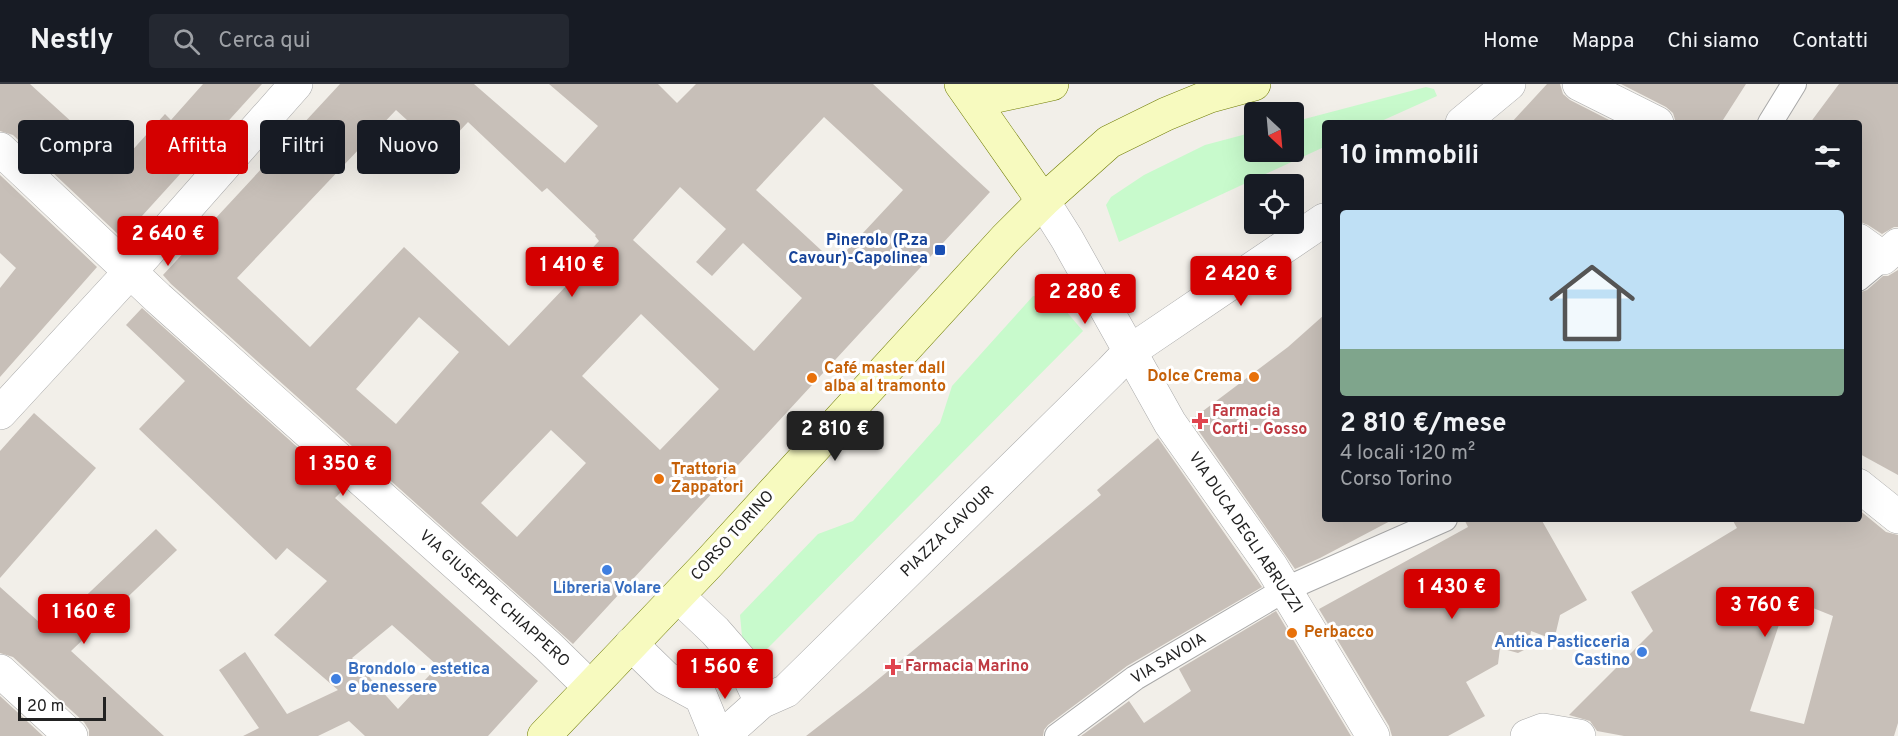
<!DOCTYPE html>
<html lang="it">
<meta charset="utf-8">
<style>
body{margin:0;font-family:Overpass,sans-serif;background:#242831;color:#f1f3f6;height:100vh;display:flex;flex-direction:column;font-size:22px;white-space:nowrap}
*{box-sizing:border-box;margin:0}
p{font-size:20px;color:#9ea1a6}
.icon{flex:none;width:33px;height:33px;fill:none;stroke:currentColor;stroke-width:2;stroke-linecap:round;stroke-linejoin:round}
.map{position:relative;flex:1;overflow:hidden}
.drawer{position:absolute;left:1322px;top:36px;width:540px;height:402px;display:flex;flex-direction:column;background:#171b24;border-radius:6px;box-shadow:0 6px 24px #0002}
.drawer>*{flex:none}
.guide{position:absolute;left:18px;top:36px;width:570px;height:54px;display:flex;gap:12px}
.needle{width:39px;rotate:154deg}
.tools{position:absolute;left:1244px;top:18px;display:grid;gap:12px}
.tools a{display:grid;place-items:center;width:60px;height:60px;border-radius:6px;background:#171b24;box-shadow:0 6px 24px #0002;font-size:30px}
.scale{position:absolute;left:18px;bottom:15px;width:88px;box-sizing:border-box;padding-left:6px;border:3px solid #222;border-top:0;font-size:16px;line-height:21px;white-space:nowrap;color:#222;-webkit-text-stroke:4px #fff;paint-order:stroke}
.price{position:absolute;translate:-50% -51px;padding:0 14px;border-radius:6px;background:#d40000;color:#fff;font-size:20px;line-height:39px;filter:drop-shadow(0 2px 3px #0008)}
.price::after{content:'';position:absolute;left:50%;top:36px;width:18px;height:14px;margin-left:-9px;background:inherit;clip-path:polygon(0 0,100% 0,50% 100%)}
.price.selected{background:#222;color:#fff}
ul{padding:0;list-style:none}
li{display:grid;align-content:center;gap:12px;height:318px;padding:0 18px}
li span{display:grid;place-items:center;height:186px;border-radius:6px;color:#555}
li>.icon{margin-inline-start:auto}
span .icon{width:108px;height:108px;fill:#fffc;stroke-width:1}
li b{font-size:26px}
h2{display:flex;justify-content:space-between;align-items:center;height:72px;padding:0 18px;font-size:26px}
.chip{padding:0 21px;border-radius:6px;background:#171b24;box-shadow:0 6px 24px #0002;font-size:21px;line-height:54px}
.chip.selected{background:#d40000;color:#fff}
header{display:flex;align-items:center;gap:36px;box-sizing:border-box;height:84px;padding:0 30px;background:#171b24;border-bottom:2px solid #363941}
header strong{font-size:28px}
nav{display:flex;gap:33px;margin-inline-start:auto;font-size:21px}
.search{width:420px;height:54px;background:#242831;display:flex;align-items:center;gap:15px;box-sizing:border-box;padding:0 21px;border-radius:6px;color:#9ea1a6;font-size:22px}
.map>svg:first-child{display:block}
</style>
<header>
<strong>Nestly</strong>
<div class="search"><svg class="icon" aria-label="search" viewBox="0 0 24 24"><circle cx="10" cy="10" r="6"/><path d="M15 15l6 6"/></svg>Cerca qui</div>
<nav><a>Home</a><a>Mappa</a><a>Chi siamo</a><a>Contatti</a></nav>
</header>
<div class="map">
<svg width="1898" height="652" viewBox="0 0 1898 652">
<rect width="100%" height="100%" fill="#f2efe9"/>
<g fill="#c8facc">
<polygon points="1426,3 1434,5 1437,12 1377,39 1324,39 1324,63 1119,158 1106,121 1111,113 1144,91 1205,61 1254,48 1254,68 1293,68 1293,38"/>
<polygon points="1033,212 1053,212 1083,247 756,576 743,563 740,531 818,450 853,437 940,339 952,302"/>
</g>
<g fill="#c7bfb8" fill-rule="evenodd">
<polygon points="0,0 30,0 119,81 165,30 171,36 203,0 262,0 122,154 13,51 0,47"/>
<path d="M340,0H474L565,79L598,42L549,0H658L677,19L696,0H873L990,108L573,560L171,200L163,191ZM396,26L441,67L468,38L542,108L547,104L596,151L595,152L599,157L581,176L586,181L509,262L404,163L310,263L237,194ZM824,33L903,106L835,179L756,106ZM680,103L726,145L696,178L712,192L743,159L802,214L754,267L633,156ZM641,230L719,305L660,366L582,292ZM419,233L459,268L396,340L356,305ZM551,346L586,379L517,453L481,419Z"/>
<polygon points="1547,0 1560,0 1563,10 1570,16 1615,39 1511,39"/>
<polygon points="1621,0 1746,0 1721,39 1676,39 1673,29 1666,23"/>
<polygon points="1839,0 1898,0 1898,143 1894,143 1882,150 1868,141 1858,137 1858,39 1810,39"/>
<polygon points="0,91 97,183 0,293 0,204 16,184 0,169"/>
<polygon points="1898,186 1898,391 1858,369 1858,209 1867,206 1883,192 1888,192"/>
<path d="M142,224L344,405L335,414L538,597L488,652H365L349,637L318,652H243L259,644L219,586L245,568L287,630L338,606L274,551L327,497L287,464L276,476L139,345L185,297L126,241ZM392,541L438,582L398,625L352,574Z"/>
<polygon points="1324,231 1324,435 1394,435 1320,474 1295,485 1191,336 1288,263"/>
<polygon points="34,329 96,384 0,494 0,367"/>
<polygon points="1158,354 1262,503 1127,582 1048,641 1044,646 1043,652 806,652 864,607 1101,411 1097,406"/>
<path d="M1858,425L1886,448L1898,451V639L1894,652H1624L1597,647L1590,637L1569,631L1653,547L1631,508L1737,444L1732,435H1858ZM1788,514L1833,532L1804,640L1750,627Z"/>
<polygon points="1464,435 1541,435 1587,516 1560,531 1556,548 1547,553 1531,547 1528,564 1518,569 1500,564 1498,580 1466,598 1485,632 1448,652 1392,652 1389,642 1319,525 1468,443"/>
<polygon points="156,445 177,466 71,567 164,652 89,652 89,646 84,638 13,573 0,569 0,503 49,547"/>
<polygon points="1276,527 1351,652 1081,652 1129,617 1144,639 1191,607 1179,585"/>
<polygon points="0,612 43,652 0,652"/>
</g>
<g fill="none" stroke-linecap="round" stroke-linejoin="round">
<g stroke="#a9a9a9" stroke-width="26">
<g id="pedestrian">
<polyline points="1770,39 1794,0"/>
<polyline points="1858,195 1883,174"/>
<polyline points="1057,652 1135,594 1286,505 1445,435"/>
</g>
</g>
<g stroke="#a9a9a9" stroke-width="34">
<g id="minor">
<polyline points="1579,0 1657,39"/>
<polyline points="1462,39 1509,0"/>
<polyline points="0,65 158,214 548,562 590,603"/>
<polyline points="1043,117 1067,155 1170,339 1271,482 1373,652"/>
<polyline points="1858,156 1883,174 1898,161"/>
<polyline points="0,329 130,188 296,0"/>
<polyline points="1858,401 1898,433"/>
<polyline points="678,512 715,547 742,578 761,618"/>
<polyline points="631,560 666,594 701,613 717,652"/>
<polyline points="0,587 71,652"/>
<polyline points="723,652 761,618 786,607 1111,287 1129,268 1324,136"/>
<polyline points="1527,652 1543,646 1579,652"/>
</g>
</g>
<g stroke="#707d05" stroke-width="34">
<g id="secondary">
<polyline points="961,0 1043,117"/>
<polyline points="974,17 1052,0"/>
<polyline points="544,652 708,480 1006,154 1043,117 1109,58 1166,30 1210,12 1254,0"/>
</g>
</g>
<use href="#pedestrian" stroke="#fff" stroke-width="24"/>
<use href="#minor" stroke="#fff" stroke-width="33"/>
<use href="#secondary" stroke="#f7fabf" stroke-width="33"/>
</g>
<rect fill="#1a4fb4" stroke="#fff" stroke-width="2" x="934" y="160" width="12" height="12" rx="3"/>
<g fill="#e8710a" stroke="#fff" stroke-width="2">
<circle cx="1254" cy="293" r="6"/>
<circle cx="812" cy="294" r="6"/>
<circle cx="659" cy="395" r="6"/>
<circle cx="1292" cy="549" r="6"/>
</g>
<g fill="#e0444e" stroke="#fff" stroke-width="2">
<path d="M1197 328h6v6h6v6h-6v6h-6v-6h-6v-6h6z"/>
<path d="M890 574h6v6h6v6h-6v6h-6v-6h-6v-6h6z"/>
</g>
<g fill="#3f7fe0" stroke="#fff" stroke-width="2">
<circle cx="607" cy="486" r="6"/>
<circle cx="1642" cy="568" r="6"/>
<circle cx="336" cy="595" r="6"/>
</g>
<g text-anchor="middle" dominant-baseline="central" stroke-width="6" stroke-linejoin="round" paint-order="stroke">
<g font-size="16" font-weight="bold" fill="#164399" stroke="#fff" text-anchor="end">
<text x="928" y="157">Pinerolo (P.za<tspan x="928" dy="18">Cavour)-Capolinea</tspan></text>
</g>
<g font-size="16" font-weight="bold" fill="#c56008" stroke="#fff" text-anchor="start">
<text x="824" y="285">Café master dall<tspan x="824" dy="18">alba al tramonto</tspan></text>
<text x="1242" y="293" text-anchor="end">Dolce Crema</text>
<text x="671" y="386">Trattoria<tspan x="671" dy="18">Zappatori</tspan></text>
<text x="1304" y="549">Perbacco</text>
</g>
<g font-size="16" font-weight="bold" fill="#be3a42" stroke="#fff" text-anchor="start">
<text x="1212" y="328">Farmacia<tspan x="1212" dy="18">Corti - Gosso</tspan></text>
<text x="905" y="583">Farmacia Marino</text>
</g>
<g font-size="16" fill="#222" stroke="#fff">
<text transform="translate(948 448) rotate(-44)">PIAZZA CAVOUR</text>
<text transform="translate(1245 449) rotate(56)">VIA DUCA DEGLI ABRUZZI</text>
<text transform="translate(733 452) rotate(-48)">CORSO TORINO</text>
<text transform="translate(494 515) rotate(42)">VIA GIUSEPPE CHIAPPERO</text>
<text transform="translate(1169 575) rotate(-31)">VIA SAVOIA</text>
</g>
<g font-size="16" font-weight="bold" fill="#366cbe" stroke="#fff">
<text x="607" y="505">Libreria Volare</text>
<text x="1630" y="559" text-anchor="end">Antica Pasticceria<tspan x="1630" dy="18">Castino</tspan></text>
<text x="348" y="586" text-anchor="start">Brondolo - estetica<tspan x="348" dy="18">e benessere</tspan></text>
</g>
</g>
</svg>
<div class="tools">
<a><svg class="needle" viewBox="-14 -14 28 28"><path d="M0-13l5 13h-10z" fill="#e53935"/><path d="M0 13l5-13h-10z" fill="#9ea1a6"/></svg></a>
<a><svg class="icon" aria-label="locate" viewBox="0 0 24 24"><circle cx="12" cy="12" r="6"/><path d="M12 2v4M12 18v4M2 12h4M18 12h4"/></svg></a>
</div>
<div class="scale">20 m</div>
<b class="price" style="left:168px;top:183px">2 640 €</b>
<b class="price" style="left:572px;top:214px">1 410 €</b>
<b class="price" style="left:1241px;top:223px">2 420 €</b>
<b class="price" style="left:1085px;top:241px">2 280 €</b>
<b class="price selected" style="left:835px;top:378px">2 810 €</b>
<b class="price" style="left:343px;top:413px">1 350 €</b>
<b class="price" style="left:1452px;top:536px">1 430 €</b>
<b class="price" style="left:1765px;top:554px">3 760 €</b>
<b class="price" style="left:84px;top:561px">1 160 €</b>
<b class="price" style="left:725px;top:616px">1 560 €</b>
<div class="guide">
<a class="chip">Compra</a>
<a class="chip selected">Affitta</a>
<a class="chip">Filtri</a>
<a class="chip">Nuovo</a>
</div>
<section class="drawer">
<h2>10 immobili<svg class="icon" aria-label="filters" viewBox="0 0 24 24"><path d="M4 7h16M4 17h16"/><circle cx="9" cy="7" r="2"/><circle cx="15" cy="17" r="2"/></svg></h2>
<ul>
<li><span style="background:linear-gradient(#bfe0f5 75%,#7fa58c 0)"><svg class="icon" aria-label="home" viewBox="0 0 24 24"><path d="M3 11l9-7 9 7M6 9v11h12V9"/></svg></span><div><b>2 810 €/mese</b><p>4 locali · 120 m²</p><p>Corso Torino</p></div></li>
</ul>
</section>
</div>
